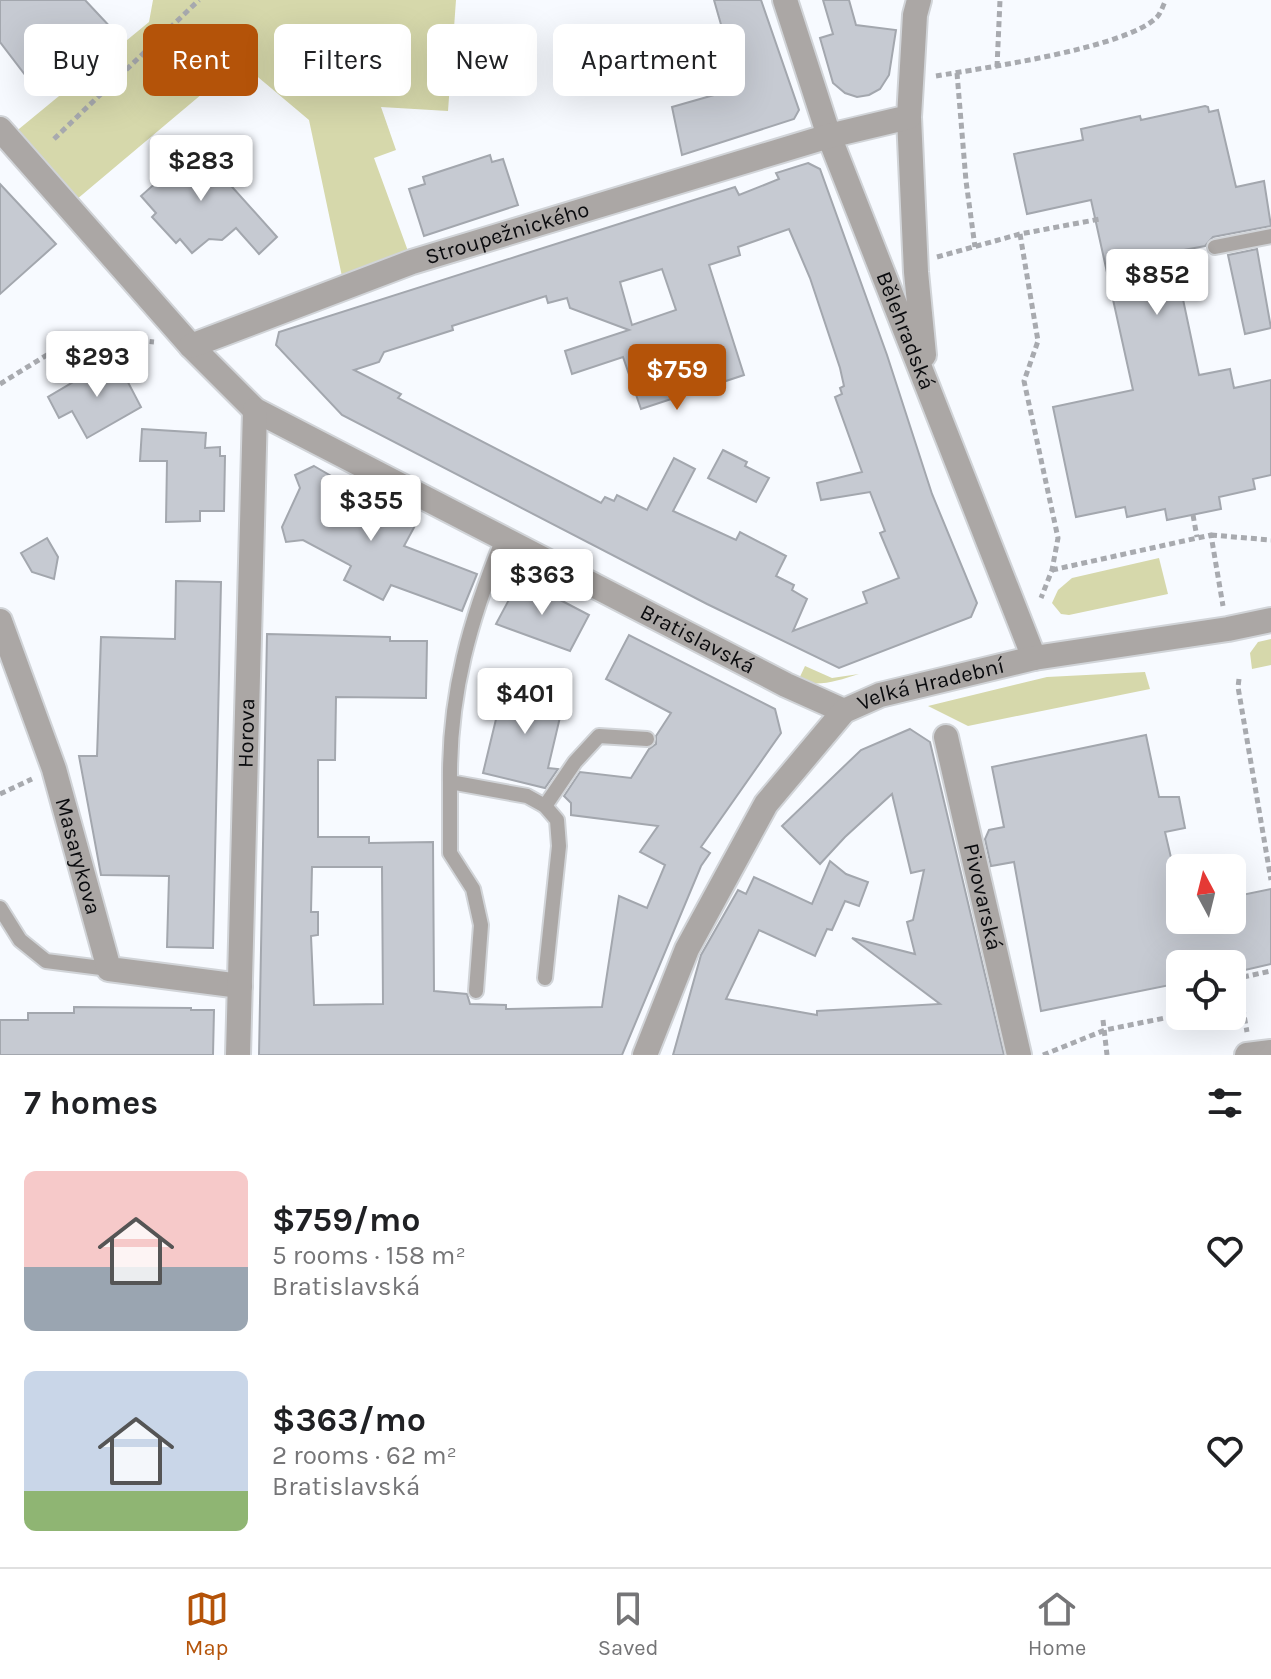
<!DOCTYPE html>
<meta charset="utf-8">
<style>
body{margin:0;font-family:Karla,sans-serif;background:#f2f2f2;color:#202124;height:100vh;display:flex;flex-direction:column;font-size:30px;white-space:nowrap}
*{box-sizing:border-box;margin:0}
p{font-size:26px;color:#757577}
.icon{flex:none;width:44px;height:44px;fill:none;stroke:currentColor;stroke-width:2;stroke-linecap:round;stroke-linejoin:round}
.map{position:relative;height:1055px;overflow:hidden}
.drawer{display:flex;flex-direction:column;background:#fff;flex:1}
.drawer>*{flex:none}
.guide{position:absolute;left:24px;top:24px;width:800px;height:72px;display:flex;gap:16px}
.needle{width:52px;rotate:353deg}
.tools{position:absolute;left:1166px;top:854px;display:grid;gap:16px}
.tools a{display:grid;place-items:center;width:80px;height:80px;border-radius:12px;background:#fff;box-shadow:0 8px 32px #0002;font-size:40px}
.price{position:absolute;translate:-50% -68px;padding:0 18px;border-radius:8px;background:#fff;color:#222;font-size:26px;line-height:52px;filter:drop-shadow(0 2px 4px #0008)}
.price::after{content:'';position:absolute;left:50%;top:48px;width:24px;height:18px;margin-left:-12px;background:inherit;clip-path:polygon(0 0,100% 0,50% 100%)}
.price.selected{background:#b45309;color:#fff}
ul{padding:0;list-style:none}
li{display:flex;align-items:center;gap:24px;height:200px;padding:0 24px}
li span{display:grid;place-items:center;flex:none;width:224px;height:160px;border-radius:12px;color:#555}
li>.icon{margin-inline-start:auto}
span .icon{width:96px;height:96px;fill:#fffc;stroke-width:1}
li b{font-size:34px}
h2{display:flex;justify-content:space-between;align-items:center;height:96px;padding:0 24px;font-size:34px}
.pill{padding:0 28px;border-radius:12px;background:#fff;box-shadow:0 8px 32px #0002;font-size:28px;line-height:72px}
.pill.selected{background:#b45309;color:#fff}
.tab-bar{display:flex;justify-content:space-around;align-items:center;height:112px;border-top:2px solid #e0e0e0;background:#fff;font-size:22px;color:#757577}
.tab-bar a{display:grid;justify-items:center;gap:4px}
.tab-bar .selected{color:#b45309}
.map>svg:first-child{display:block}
</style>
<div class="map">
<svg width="1271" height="1055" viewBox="0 0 1271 1055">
<rect width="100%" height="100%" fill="#f7faff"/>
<g fill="#d6d8ab">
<polygon points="153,0 456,0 448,111 381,107 396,150 374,158 412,262 344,286 309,120 240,62 70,205 8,138 149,22"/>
<polygon points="1159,558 1168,594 1069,615 1061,614 1052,603 1058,590 1072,578"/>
<polygon points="1271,639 1271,665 1252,669 1250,653 1258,642"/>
<path d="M805,666L832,678L859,674C837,681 820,687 798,681Z"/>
<polygon points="1145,672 1150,689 968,726 928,706 1047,677"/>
</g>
<g fill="#c6cad2" stroke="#a3a7ae" stroke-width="2" fill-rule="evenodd">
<polygon points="0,0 85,0 114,31 93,50 95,53 92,62 79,74 67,77 63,71 51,82 40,70 29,80 0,42"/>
<polygon points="714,0 761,0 799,110 794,119 682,155 672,107 735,89 726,65 732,63"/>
<polygon points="823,0 849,0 856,25 896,30 889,75 880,89 869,95 857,97 845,93 833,83 820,38 833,34"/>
<polygon points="1205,106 1208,107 1209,112 1218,110 1236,187 1264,181 1271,226 1213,237 1205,246 1173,252 1199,375 1230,369 1234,388 1271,380 1271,475 1253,479 1255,489 1219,497 1221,509 1167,520 1165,509 1127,517 1125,507 1076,517 1053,407 1133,390 1091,200 1027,214 1014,154 1083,140 1081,129 1140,116 1141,120"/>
<polygon points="180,138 222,181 225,179 277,237 259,254 236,228 222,240 209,239 192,253 180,239 176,243 152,217 156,213 141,196 168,172 156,159"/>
<polygon points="490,155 492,162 503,159 518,205 424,236 409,189 425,184 423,177"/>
<path d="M808,163L820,169L887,355L932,494L977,603L971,617L839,668L707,604L342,415L276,345L279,332L735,187L739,195L779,179L776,173ZM789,229L810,278L840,368L844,386L840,388L842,394L835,397L862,472L817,483L821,500L870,492L885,531L880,533L899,578L863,592L867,603L793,631L807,599L792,590L794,585L776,576L786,556L740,532L736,540L673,511L695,469L674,458L647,510L617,495L614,501L605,497L601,503L398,398L401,394L354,370L379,362L384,352L453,330L452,326L546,296L548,303L567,298L570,308L629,330L565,351L572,374L623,357L641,409L744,375L709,265L740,255L738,247ZM662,269L676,310L632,325L620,282Z"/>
<polygon points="0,184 56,244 0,294"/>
<polygon points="1257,249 1271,328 1245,334 1228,255"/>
<polygon points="109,361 113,368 119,365 141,407 87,438 72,411 59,418 48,397"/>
<polygon points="142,429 206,433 205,448 220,447 220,456 225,456 224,511 200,511 200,521 166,522 167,461 140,461"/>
<polygon points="723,450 747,462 745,466 769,478 756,502 708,478"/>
<polygon points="314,466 331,476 328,483 394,515 397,511 417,522 404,546 477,574 462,611 391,585 383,600 344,580 351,566 348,564 303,540 286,542 282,527 300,488 295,475"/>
<polygon points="47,538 58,557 54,579 32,572 21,553"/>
<polygon points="520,579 589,615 570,651 496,624"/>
<polygon points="176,581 221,582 213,948 167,947 169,876 101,875 79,756 97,756 101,637 175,639"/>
<path d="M267,634L390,637V641H427L426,698L336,697L335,760H318V837H369V843L433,842L434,991L467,994L470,1004L506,1005V1009L602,1007L619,896L647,908L665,865L640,852L658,826L571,815V803L564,796L580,772L631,778L649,749L656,744V736L671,713L606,679L629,635L775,709L781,733L701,847L710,853L701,866L622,1055H259ZM312,867H382L383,1004L314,1005L311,936L318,935V912H311Z"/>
<polygon points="505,682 565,696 548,768 558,769 545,788 483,773"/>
<polygon points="910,729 930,742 1004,1055 673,1055 701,955 738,890 746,894 754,877 812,904 830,861 846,874 868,882 859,906 845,901 832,930 827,929 815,956 759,930 726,999 817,1015 817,1011 940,1004 852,938 915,954 907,922 913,920 924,870 911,873 892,794 845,837 820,864 782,826 861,750"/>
<polygon points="1146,735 1159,797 1179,797 1185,828 1165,832 1180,896 1180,920 1232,920 1232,897 1271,889 1271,964 1232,973 1232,964 1180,964 1180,983 1041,1011 1014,862 991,866 985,839 989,830 1004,827 992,767"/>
<polygon points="74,1007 191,1008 191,1010 214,1010 213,1055 0,1055 0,1020 28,1020 28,1013 74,1013"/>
</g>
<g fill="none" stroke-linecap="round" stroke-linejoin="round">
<g stroke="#d1d4d8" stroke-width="18">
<g id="service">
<polyline points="1215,247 1271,236"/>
<path d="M503,539C470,620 449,693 450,782L527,796L545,806L557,820L559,846L545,978"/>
<polyline points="450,782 450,853 473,889 481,925 476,991"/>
<polyline points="545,806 575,762 599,736 647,739"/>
<polyline points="0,908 20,940 46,961 109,969"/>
</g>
</g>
<g stroke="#d1d4d8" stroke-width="28">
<g id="minor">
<path id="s1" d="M785,0L829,136L1034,658"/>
<polyline points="909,117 916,272 924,355"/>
<path id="s2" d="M0,129L191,346L255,410L786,685L844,711"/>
<path id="s3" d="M191,346L412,262L829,136L909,117L915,15L919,0"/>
<path id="s4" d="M0,621L54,769L109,969L240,986"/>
<path id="s5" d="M946,737L1019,1055"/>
<path id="s6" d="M238,1055L255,410"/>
<path id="s7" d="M645,1055L687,949L766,804L844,711L880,695L1034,658L1228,629L1271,620"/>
<polyline points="1247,1055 1271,1052"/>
</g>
</g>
<g stroke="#a8aaaf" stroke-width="5" stroke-dasharray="6 4" stroke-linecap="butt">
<polyline points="997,67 1000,0"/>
<polyline points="957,73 966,181 975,247"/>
<path d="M936,76C983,68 1127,48 1157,17C1161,13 1163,5 1166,0"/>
<polyline points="54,139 199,0"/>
<polyline points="1020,234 1038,341 1024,381 1058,538 1052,570 1041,598"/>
<polyline points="937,257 1020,234 1100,219"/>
<polyline points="0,384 55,350 132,340 154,342"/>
<polyline points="1193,515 1197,537"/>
<polyline points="1211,535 1271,540"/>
<polyline points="1052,570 1211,535 1223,606"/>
<polyline points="1239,679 1238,687 1271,880"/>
<polyline points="0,794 32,779"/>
<polyline points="1241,998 1247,1032"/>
<polyline points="1232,1004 1239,1002 1234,979 1271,971"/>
<polyline points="1103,1020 1107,1055"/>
<polyline points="1043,1055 1105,1030 1180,1015"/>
</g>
<use href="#service" stroke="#aba7a5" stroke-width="14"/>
<use href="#minor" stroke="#aba7a5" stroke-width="24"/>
</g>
<g text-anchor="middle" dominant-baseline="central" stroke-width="6" stroke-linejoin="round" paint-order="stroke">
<g font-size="22" fill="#0a0b0e" stroke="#fff">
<text stroke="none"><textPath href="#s3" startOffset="336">Stroupežnického</textPath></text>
<text stroke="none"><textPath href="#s1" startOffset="352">Bělehradská</textPath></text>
<text stroke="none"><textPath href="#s2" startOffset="878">Bratislavská</textPath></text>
<text stroke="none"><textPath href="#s7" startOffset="492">Velká Hradební</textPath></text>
<text stroke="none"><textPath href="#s6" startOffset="322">Horova</textPath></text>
<text stroke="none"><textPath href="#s4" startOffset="248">Masarykova</textPath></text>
<text stroke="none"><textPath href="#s5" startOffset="164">Pivovarská</textPath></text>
</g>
</g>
</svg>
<div class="tools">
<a><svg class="needle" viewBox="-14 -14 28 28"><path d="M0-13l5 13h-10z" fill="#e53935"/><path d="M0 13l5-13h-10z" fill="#757577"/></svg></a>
<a><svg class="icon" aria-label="locate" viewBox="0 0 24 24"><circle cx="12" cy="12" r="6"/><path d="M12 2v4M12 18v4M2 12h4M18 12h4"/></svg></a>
</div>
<b class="price" style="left:201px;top:203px">$283</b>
<b class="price" style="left:1157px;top:317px">$852</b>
<b class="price" style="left:97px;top:399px">$293</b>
<b class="price selected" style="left:677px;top:412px">$759</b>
<b class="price" style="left:371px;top:543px">$355</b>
<b class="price" style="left:542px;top:617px">$363</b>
<b class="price" style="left:525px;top:736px">$401</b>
<div class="guide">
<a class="pill">Buy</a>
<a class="pill selected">Rent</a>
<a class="pill">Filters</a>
<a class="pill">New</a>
<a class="pill">Apartment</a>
</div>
</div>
<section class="drawer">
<h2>7 homes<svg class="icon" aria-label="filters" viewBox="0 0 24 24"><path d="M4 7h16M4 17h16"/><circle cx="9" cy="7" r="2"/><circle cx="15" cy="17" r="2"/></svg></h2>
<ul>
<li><span style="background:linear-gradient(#f6c9c9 60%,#9aa5b1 0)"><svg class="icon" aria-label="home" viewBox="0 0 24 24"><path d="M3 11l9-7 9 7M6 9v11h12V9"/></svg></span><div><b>$759/mo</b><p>5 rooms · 158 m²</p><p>Bratislavská</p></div><svg class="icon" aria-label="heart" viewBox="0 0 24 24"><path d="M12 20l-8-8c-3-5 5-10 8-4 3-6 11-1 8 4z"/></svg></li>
<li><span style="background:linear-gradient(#c9d6e8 75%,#8fb573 0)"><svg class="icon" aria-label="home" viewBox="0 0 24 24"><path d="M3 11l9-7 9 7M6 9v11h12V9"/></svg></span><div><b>$363/mo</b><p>2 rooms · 62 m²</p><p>Bratislavská</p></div><svg class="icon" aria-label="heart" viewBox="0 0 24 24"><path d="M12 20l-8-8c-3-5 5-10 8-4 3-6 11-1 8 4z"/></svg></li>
</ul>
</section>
<nav class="tab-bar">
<a class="selected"><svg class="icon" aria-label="map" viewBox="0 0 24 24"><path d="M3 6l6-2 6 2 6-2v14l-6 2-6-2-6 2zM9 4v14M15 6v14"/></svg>Map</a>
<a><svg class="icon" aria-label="saved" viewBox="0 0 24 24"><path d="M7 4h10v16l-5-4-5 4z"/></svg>Saved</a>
<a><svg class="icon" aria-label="home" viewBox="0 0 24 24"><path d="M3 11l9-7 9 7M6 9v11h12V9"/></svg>Home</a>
</nav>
